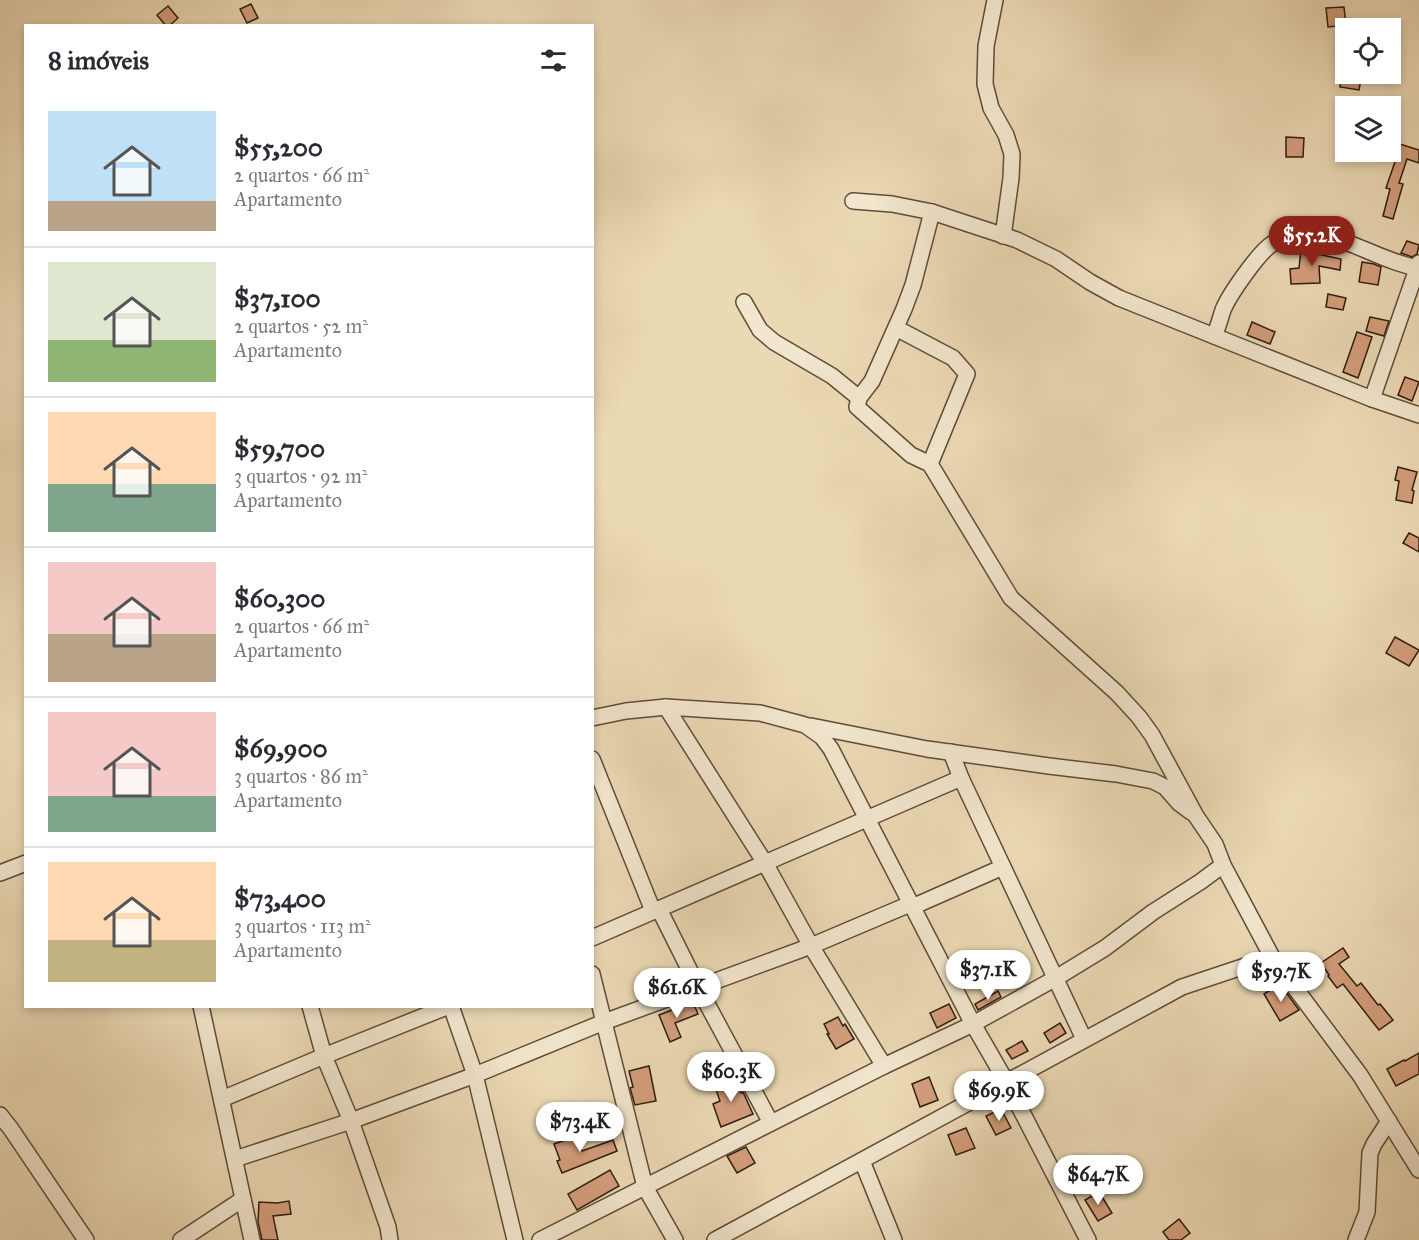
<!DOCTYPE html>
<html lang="pt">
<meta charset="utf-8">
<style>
body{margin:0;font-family:"IM FELL Great Primer",serif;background:#f2f2f3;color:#2b2b33;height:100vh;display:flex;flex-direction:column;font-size:22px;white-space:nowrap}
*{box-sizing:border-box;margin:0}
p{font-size:20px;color:#7c7c81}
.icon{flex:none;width:33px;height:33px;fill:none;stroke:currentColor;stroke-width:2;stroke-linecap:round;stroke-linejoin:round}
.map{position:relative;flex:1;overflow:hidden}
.sheet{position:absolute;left:24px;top:24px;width:570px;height:984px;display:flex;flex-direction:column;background:#fff;border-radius:0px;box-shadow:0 3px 9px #0003}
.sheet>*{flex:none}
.controls{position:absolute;left:1335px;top:18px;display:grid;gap:12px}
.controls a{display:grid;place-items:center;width:66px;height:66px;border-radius:0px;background:#fff;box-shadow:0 3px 9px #0003;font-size:30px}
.price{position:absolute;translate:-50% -51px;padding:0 14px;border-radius:21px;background:#fff;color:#222;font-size:20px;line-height:39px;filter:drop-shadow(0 2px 3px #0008)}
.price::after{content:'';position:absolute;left:50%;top:36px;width:18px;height:14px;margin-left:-9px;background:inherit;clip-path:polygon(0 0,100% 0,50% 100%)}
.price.active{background:#8f2418;color:#fff}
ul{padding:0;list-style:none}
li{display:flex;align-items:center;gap:18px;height:150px;padding:0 24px}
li+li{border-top:2px solid #e1e1e2}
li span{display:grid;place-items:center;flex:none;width:168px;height:120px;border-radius:0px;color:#555}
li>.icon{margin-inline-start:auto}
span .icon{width:72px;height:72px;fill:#fffc;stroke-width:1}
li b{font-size:26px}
h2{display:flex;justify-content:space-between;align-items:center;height:72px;padding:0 24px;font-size:26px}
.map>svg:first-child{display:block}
</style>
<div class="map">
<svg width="1419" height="1240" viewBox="0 0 1419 1240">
<rect width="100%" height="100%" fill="#ebd9b4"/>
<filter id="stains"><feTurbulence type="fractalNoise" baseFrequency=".00333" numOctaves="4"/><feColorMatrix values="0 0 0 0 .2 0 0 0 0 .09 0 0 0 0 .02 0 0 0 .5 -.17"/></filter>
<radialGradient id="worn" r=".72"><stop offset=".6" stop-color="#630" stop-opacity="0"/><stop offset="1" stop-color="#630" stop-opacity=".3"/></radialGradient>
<g fill="#d49e7c" stroke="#301d10" stroke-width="1.5">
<polygon points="251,4 258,18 247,23 240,9"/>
<polygon points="168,6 178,18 169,26 166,26 157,15"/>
<polygon points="1344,7 1346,25 1328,27 1326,8"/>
<polygon points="1342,75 1361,79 1359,90 1340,87"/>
<polygon points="1286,137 1304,138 1303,157 1286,157"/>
<polygon points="1390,141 1419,150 1419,163 1407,159 1399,183 1403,184 1393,219 1383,216 1390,189 1386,188 1397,156 1390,154"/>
<polygon points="1407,241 1419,245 1417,254 1412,257 1401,253"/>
<polygon points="1301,250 1317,250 1317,254 1341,259 1340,270 1319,266 1320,283 1291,284 1290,269 1299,268"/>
<polygon points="1362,262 1374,264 1381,267 1378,285 1359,282"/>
<polygon points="1328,294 1346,298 1343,310 1326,307"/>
<polygon points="1370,317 1389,321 1384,336 1366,331"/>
<polygon points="1252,322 1275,332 1270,344 1247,335"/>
<polygon points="1357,332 1372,337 1358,378 1343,372"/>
<polygon points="1405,377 1419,382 1412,401 1398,395"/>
<polygon points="1398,467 1417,472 1412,490 1414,491 1412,503 1396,500 1399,481 1395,480"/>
<polygon points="1409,533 1419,538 1419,552 1403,543"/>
<polygon points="1395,637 1419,650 1409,666 1386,653"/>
<polygon points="1343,948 1349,957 1339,964 1357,986 1361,983 1378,1005 1380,1004 1393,1020 1379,1030 1343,984 1337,988 1328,976 1329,975 1321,963"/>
<polygon points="1280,984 1299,1010 1280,1021 1264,994"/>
<polygon points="998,991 1001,997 978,1010 975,1004"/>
<polygon points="692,1000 698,1014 675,1023 681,1037 670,1042 659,1015 672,1010 671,1008"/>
<polygon points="949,1004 956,1018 937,1028 930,1013"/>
<polygon points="838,1017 843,1026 845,1024 854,1039 836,1049 827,1034 829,1034 824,1024"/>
<polygon points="1060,1023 1066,1033 1050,1043 1044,1033"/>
<polygon points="1022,1041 1028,1051 1012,1059 1006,1050"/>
<polygon points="1419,1053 1419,1074 1396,1086 1387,1069 1404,1060 1405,1061"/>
<polygon points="649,1066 656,1101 635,1105 630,1088 633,1087 629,1071"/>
<polygon points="735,1077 741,1093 743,1092 753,1114 721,1127 713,1104 720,1101 714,1084"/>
<polygon points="929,1077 938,1100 920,1107 912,1084"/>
<polygon points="1001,1109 1011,1128 996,1135 986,1116"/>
<polygon points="966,1128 975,1148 956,1155 948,1135"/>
<polygon points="576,1136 582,1151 613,1140 617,1151 562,1173 557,1161 560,1160 554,1144"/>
<polygon points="746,1147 755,1163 737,1173 727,1156"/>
<polygon points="610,1170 619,1186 577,1210 568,1194"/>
<polygon points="1099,1192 1112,1213 1098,1221 1085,1200"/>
<polygon points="289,1201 291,1214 273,1216 278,1240 262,1240 258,1222 259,1202 277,1203"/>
<polygon points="1179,1219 1190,1233 1181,1240 1169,1240 1163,1232"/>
</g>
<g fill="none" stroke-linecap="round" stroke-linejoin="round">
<g stroke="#5f4c39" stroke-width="18">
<g id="street">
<polyline points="995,0 986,46 985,84 991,108 1006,135 1012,154 1011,178 1003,236"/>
<polyline points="853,201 892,204 932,212 1017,240 1056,259 1090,282 1119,298 1372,399 1419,415"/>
<polyline points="932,212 913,285 904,309 872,381 859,398 857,407 911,455 930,464 1011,598 1117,693 1139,717 1152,735 1196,816 1215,844 1223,865 1272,957 1360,1075 1419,1170"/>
<polyline points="744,302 760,330 774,342 832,376 859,398"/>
<polyline points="896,328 953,358 967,374 930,464"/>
<path d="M1214,336C1218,328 1220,319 1223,310C1229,295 1259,252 1272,244C1283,238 1297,241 1309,241C1321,240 1333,238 1345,242C1369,250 1393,264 1419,268"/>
<polyline points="1372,399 1419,263"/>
<polyline points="666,707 765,863 811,946 884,1066"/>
<polyline points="592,718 626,711 666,707 760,713 805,725 822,737 831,749 973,1024 1007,1083 1088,1240"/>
<polyline points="811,726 927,749 1049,766 1116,774 1153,781 1165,787 1179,803 1191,812"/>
<polyline points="951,752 961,778 1084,1039"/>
<polyline points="592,759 653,911"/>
<polyline points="0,873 26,863"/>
<polyline points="912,907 1003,867"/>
<polyline points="659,909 698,987 771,1123"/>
<polyline points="592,938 961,778"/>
<polyline points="592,974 645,1187 675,1240"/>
<polyline points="201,1006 252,1240"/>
<polyline points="310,1006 324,1056 351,1121 388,1227 390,1240"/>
<polyline points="451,1006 475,1075 515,1240"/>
<polyline points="222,1099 324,1056 449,1006"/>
<polyline points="0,1115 11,1129 86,1240"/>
<polyline points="235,1159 351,1121 475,1075 604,1022 811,946 910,904"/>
<polyline points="862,1161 894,1240"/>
<polyline points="181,1240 243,1199"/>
<polyline points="540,1240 884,1066 973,1024 1056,978 1105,948 1153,912 1200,882 1223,865"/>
<polyline points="715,1240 1182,987 1272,957"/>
<polyline points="1356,1240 1367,1212 1370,1153 1374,1144 1389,1121"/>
</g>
</g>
<use href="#street" stroke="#f2e6ce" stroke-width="15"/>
</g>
<rect width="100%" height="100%" filter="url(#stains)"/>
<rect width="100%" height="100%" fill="url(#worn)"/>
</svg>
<div class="controls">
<a><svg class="icon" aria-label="locate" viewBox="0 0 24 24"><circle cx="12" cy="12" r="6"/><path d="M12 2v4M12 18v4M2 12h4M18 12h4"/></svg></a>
<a><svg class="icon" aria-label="layers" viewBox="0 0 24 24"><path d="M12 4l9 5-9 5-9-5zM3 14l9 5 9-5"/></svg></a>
</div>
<b class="price active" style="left:1312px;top:267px">$55.2K</b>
<b class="price" style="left:988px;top:1001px">$37.1K</b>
<b class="price" style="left:1281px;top:1003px">$59.7K</b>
<b class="price" style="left:677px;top:1019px">$61.6K</b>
<b class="price" style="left:731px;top:1103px">$60.3K</b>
<b class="price" style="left:999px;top:1122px">$69.9K</b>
<b class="price" style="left:580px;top:1153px">$73.4K</b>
<b class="price" style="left:1098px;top:1206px">$64.7K</b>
<section class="sheet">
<h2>8 imóveis<svg class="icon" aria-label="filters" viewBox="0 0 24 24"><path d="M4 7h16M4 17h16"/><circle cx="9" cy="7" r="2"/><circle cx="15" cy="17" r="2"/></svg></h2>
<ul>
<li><span style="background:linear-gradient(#bfe0f5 75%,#b9a48a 0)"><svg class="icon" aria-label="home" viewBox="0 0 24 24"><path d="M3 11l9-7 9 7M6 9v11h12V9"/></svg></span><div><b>$55,200</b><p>2 quartos · 66 m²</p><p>Apartamento</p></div></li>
<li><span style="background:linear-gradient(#dfe7d0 65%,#8fb573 0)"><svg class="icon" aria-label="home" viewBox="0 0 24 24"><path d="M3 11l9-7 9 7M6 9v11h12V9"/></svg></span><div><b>$37,100</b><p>2 quartos · 52 m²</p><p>Apartamento</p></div></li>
<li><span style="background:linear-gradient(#ffd9b3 60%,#7fa58c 0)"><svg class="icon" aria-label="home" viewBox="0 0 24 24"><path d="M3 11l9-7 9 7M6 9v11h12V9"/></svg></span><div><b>$59,700</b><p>3 quartos · 92 m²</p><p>Apartamento</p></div></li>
<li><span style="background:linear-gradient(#f6c9c9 60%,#b9a48a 0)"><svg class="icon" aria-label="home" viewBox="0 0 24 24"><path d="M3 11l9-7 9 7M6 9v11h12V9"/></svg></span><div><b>$60,300</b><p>2 quartos · 66 m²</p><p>Apartamento</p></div></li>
<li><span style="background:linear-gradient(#f6c9c9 70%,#7fa58c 0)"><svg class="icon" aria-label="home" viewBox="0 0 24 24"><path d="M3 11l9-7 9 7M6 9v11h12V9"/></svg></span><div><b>$69,900</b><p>3 quartos · 86 m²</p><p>Apartamento</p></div></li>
<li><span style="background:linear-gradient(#ffd9b3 65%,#c2b280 0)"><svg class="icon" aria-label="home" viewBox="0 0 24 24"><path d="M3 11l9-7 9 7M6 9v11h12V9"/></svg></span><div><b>$73,400</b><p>3 quartos · 113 m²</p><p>Apartamento</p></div></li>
</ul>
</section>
</div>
